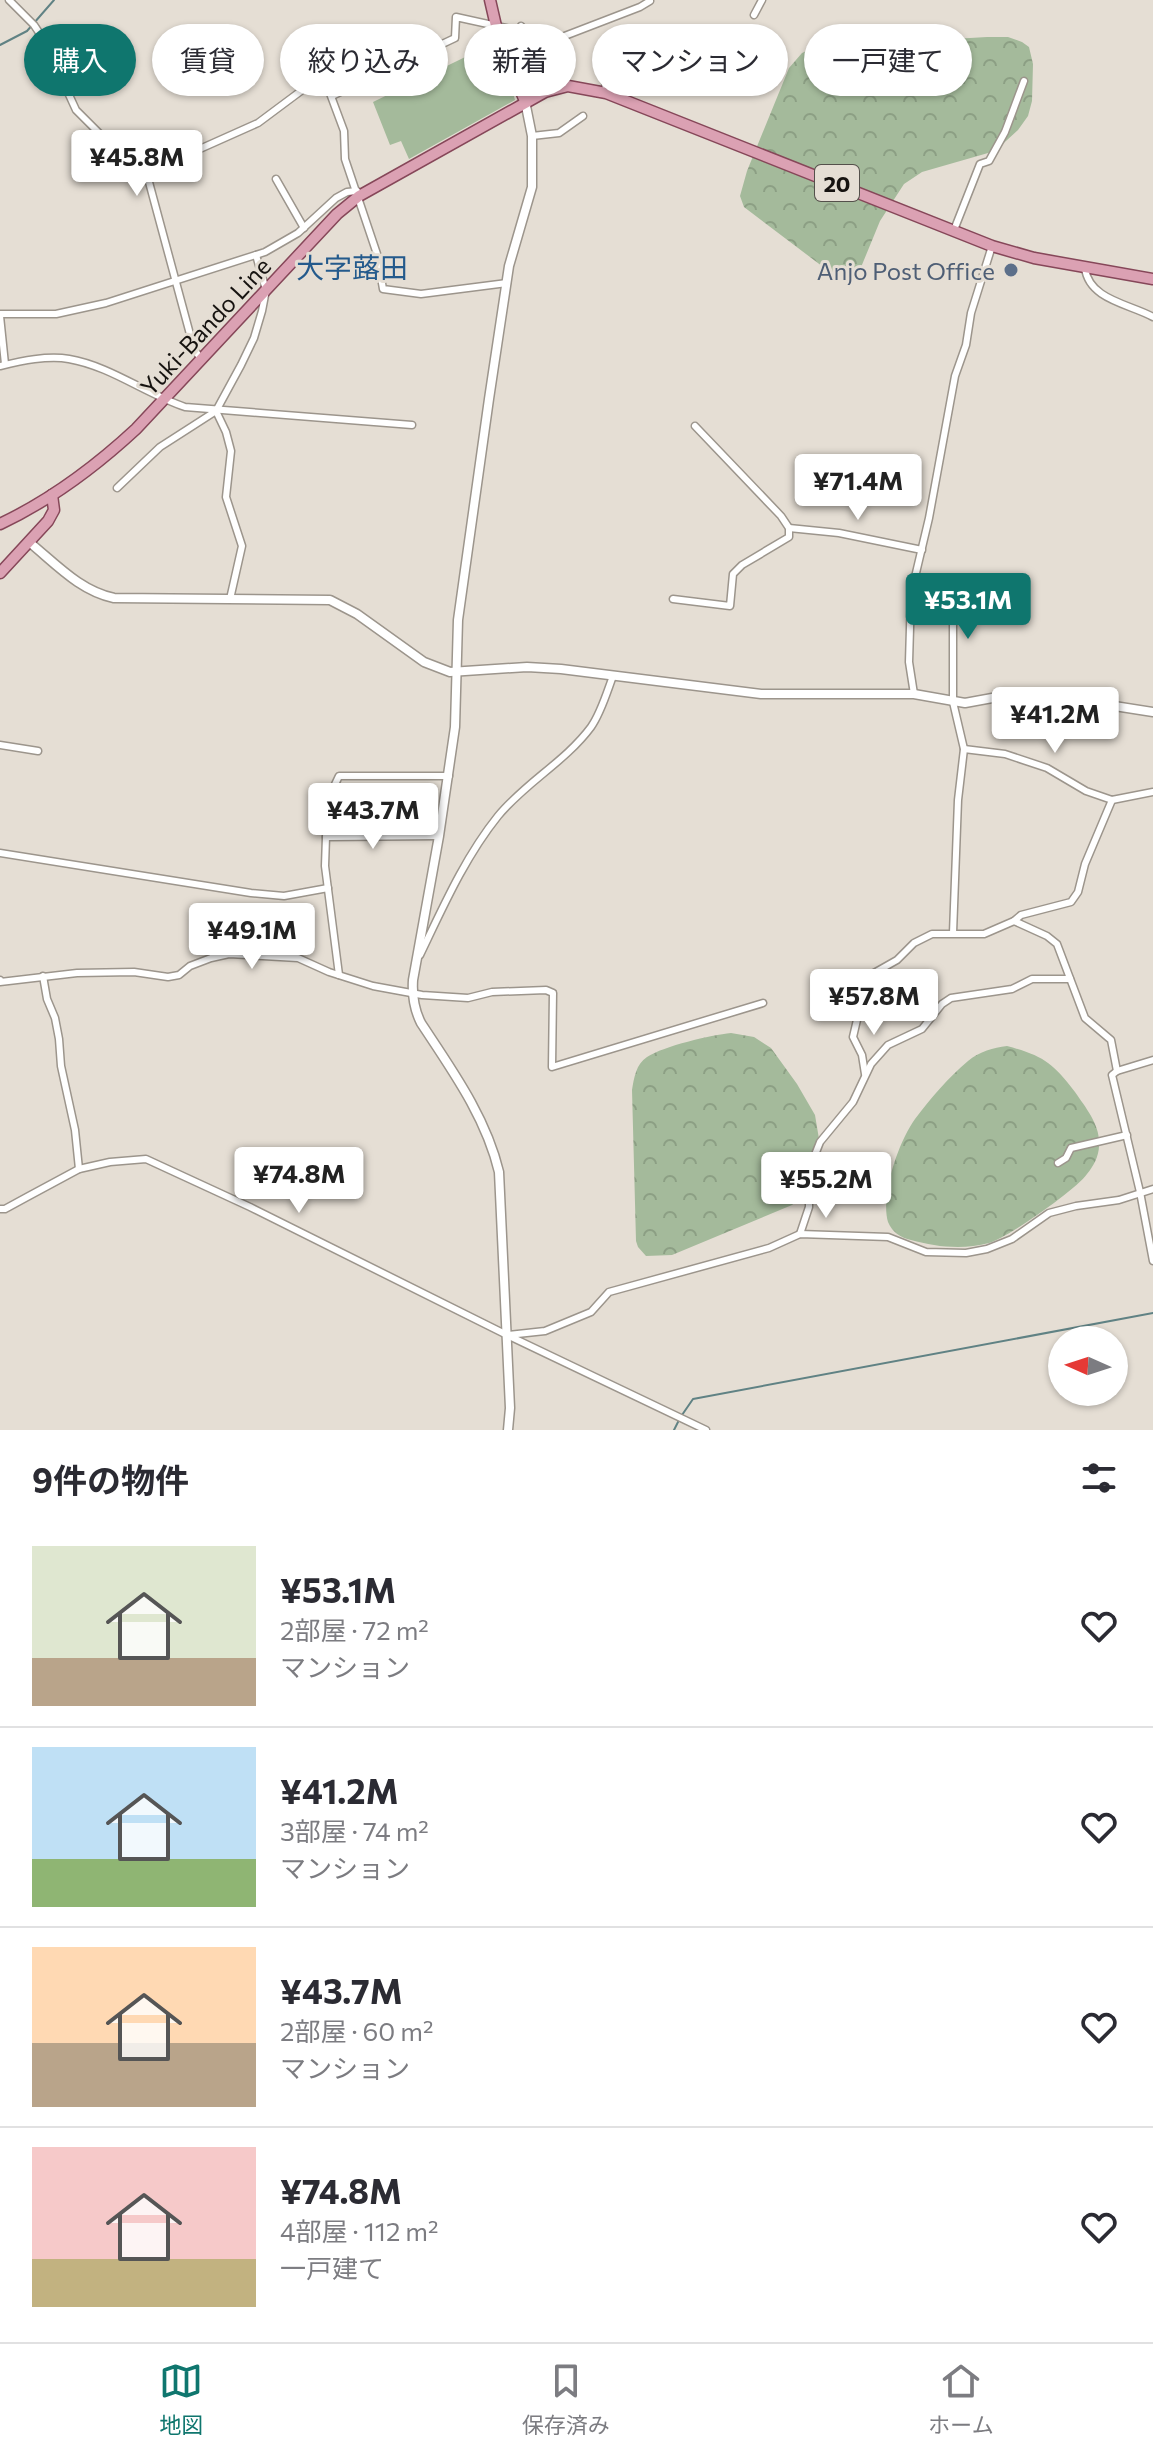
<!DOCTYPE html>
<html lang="ja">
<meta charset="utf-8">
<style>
body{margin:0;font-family:Commissioner,"Noto Sans JP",sans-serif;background:#f7f7f7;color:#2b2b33;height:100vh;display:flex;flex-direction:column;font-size:30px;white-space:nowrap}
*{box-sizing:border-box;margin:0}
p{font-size:26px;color:#7c7c81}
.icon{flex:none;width:44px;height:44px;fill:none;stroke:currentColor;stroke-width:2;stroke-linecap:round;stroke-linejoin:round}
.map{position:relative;height:1430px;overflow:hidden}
.drawer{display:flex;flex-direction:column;background:#fff;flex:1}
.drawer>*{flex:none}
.guide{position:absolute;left:24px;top:24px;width:1106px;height:72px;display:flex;gap:16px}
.needle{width:52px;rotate:273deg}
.buttons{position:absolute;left:1048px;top:1326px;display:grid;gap:16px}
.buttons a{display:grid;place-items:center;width:80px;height:80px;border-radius:50%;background:#fff;box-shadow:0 2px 6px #0004;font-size:40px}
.price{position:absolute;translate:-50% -68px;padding:0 18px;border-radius:8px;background:#fff;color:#222;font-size:26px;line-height:52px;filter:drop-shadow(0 2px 4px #0008)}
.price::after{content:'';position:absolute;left:50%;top:48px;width:24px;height:18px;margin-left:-12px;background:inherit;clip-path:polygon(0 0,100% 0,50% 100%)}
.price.current{background:#0f766e;color:#fff}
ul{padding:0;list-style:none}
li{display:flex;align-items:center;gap:24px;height:200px;padding:0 32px}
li+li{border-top:2px solid #e1e1e2}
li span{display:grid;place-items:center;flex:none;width:224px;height:160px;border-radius:0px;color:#555}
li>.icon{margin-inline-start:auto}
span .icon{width:96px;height:96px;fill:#fffc;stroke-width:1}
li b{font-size:34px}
h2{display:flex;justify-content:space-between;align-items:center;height:96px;padding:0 32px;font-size:34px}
.chip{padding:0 28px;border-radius:36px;background:#fff;box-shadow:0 2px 6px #0004;font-size:28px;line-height:72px}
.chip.current{background:#0f766e;color:#fff}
.tab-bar{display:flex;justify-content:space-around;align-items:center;height:112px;border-top:2px solid #e1e1e2;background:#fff;font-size:22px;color:#7c7c81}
.tab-bar a{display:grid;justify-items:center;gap:4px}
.tab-bar .current{color:#0f766e}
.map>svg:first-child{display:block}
</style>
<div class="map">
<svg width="1153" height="1430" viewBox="0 0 1153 1430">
<defs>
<pattern id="forest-crowns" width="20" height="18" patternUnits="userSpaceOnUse" patternTransform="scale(2)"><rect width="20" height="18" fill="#a4ba9b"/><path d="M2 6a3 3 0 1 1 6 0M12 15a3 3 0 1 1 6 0" fill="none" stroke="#8c9f84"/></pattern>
</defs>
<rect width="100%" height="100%" fill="#e5ded4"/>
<g fill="url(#forest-crowns)">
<polygon points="987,37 1008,37 1022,42 1029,47 1033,64 1032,101 1028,116 1018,130 995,151 922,172 904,184 880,221 857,277 842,279 835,276 744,207 740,196 747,171 789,68 802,53 815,47"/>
<path d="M731,1033L754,1037L771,1048L797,1084L815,1115L823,1163L819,1177L812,1188L792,1205L672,1255L646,1256L638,1247L636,1241L632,1090C634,1078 636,1064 647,1057C664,1046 711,1035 731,1033Z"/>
<path d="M1007,1046C1043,1056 1052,1062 1075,1092C1086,1108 1101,1126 1099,1146C1099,1156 1093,1167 1087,1174C1076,1190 1007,1238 989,1243C963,1250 936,1247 911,1240C901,1238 892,1232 888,1222C880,1195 899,1141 915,1119C930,1099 949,1077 968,1061C980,1051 993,1048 1007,1046Z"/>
</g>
<polygon fill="#a4ba9b" points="498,41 513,83 511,85 515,100 409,159 401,141 390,145 373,102"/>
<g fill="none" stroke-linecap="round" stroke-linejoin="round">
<g stroke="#608284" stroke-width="2">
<polyline points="0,45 27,31 54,0"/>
<polyline points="682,1415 693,1399 1153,1313"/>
<polyline points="674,1430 679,1420"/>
</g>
<g stroke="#9c958c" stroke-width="9">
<g id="minor">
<polyline points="9,0 34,25 44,40 76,110 106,140 131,141 137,147 146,171 194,349 201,359"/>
<polyline points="754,15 762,0"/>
<polyline points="521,26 535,42 549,42 640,7 650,1"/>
<polyline points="511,70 531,39"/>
<polyline points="606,93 605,80 600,68 629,59"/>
<polyline points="332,96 455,38 456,17 524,32"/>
<polyline points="532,136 559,133 583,116"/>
<polyline points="146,173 258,123 313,82 325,80 344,131 345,159 377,254 383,289 421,294 507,283"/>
<polyline points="276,179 304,228"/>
<polyline points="954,230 980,164 989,161 1005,132 1024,81"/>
<path d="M1085,268C1089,300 1130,304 1153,317"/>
<polyline points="0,314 56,314 106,303 265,252 298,233 336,198 347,192 357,191"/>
<polyline points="0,316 5,364"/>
<path d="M0,366C21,361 48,355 69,359C110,366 146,394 185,407L412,425"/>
<polyline points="216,411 226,432 231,451 226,497 242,546 230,599"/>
<polyline points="117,488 160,447 216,411 241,365 254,338 262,311 266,290 256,255"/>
<polyline points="789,528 839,533 922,550"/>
<polyline points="911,594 953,600 953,702 964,749 958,800 953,933"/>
<polyline points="673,599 730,606 733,574 742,565 789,537 789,528 781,516 695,426"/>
<polyline points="914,694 909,662 911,594 929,518 955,376 966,345 971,313 992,246"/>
<polyline points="0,745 38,751"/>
<polyline points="964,749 1005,754 1047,768 1086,791 1112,800 1153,792"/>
<polyline points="326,837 330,795 339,776 449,776"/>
<polyline points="0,853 251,893 284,896 328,888"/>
<polyline points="1014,921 1047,936 1057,944 1085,1018 1111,1040 1117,1071"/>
<path d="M420,955C443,907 465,857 498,816C526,782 565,762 591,727C601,713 607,692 613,676"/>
<polyline points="339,975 325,866 326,837 439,836"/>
<polyline points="43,976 47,999 55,1018 59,1039 61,1066 75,1130 79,1169"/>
<polyline points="0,980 0,982 77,973 134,972 168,977 179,975 190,966 211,958 229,954 298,958 329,972 373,986 422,995 468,998 492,992 546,990 553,993 552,1067 763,1003"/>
<polyline points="1153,1060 1117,1071 1112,1075 1140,1192 1153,1261"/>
<polyline points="865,1074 862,1055 853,1037 867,977 897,960 914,943 932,934 984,934 1014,921 1021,915 1071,902 1078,892 1085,864 1112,800"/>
<polyline points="1058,1163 1066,1158 1071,1148 1127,1135"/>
<polyline points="0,1209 5,1209 27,1197 79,1169 110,1162 146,1159 250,1207 507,1335 706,1430"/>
<polyline points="800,1234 809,1207 809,1170 820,1142 853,1102 871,1064 888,1045 922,1029 942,1004 951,998 1012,989 1032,979 1070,979"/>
<polyline points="508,1335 545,1331 591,1312 609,1292 769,1248 800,1234 888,1237 926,1252 966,1253 987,1249 1012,1239 1049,1213 1076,1206 1119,1200 1153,1189"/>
</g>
</g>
<g stroke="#9c958c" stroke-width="11">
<g id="tertiary">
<path d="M29,542C56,564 80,591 114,598L330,600L357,614L424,662L450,672L527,667L561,669L761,694H914L965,703L1014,694H1038L1153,712"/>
<path d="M508,1430L510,1408L499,1172C486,1117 452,1070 421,1023C414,1009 412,996 413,980L439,836L455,727L458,620L489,399L509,266L532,187V136L525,101"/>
</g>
</g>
<g stroke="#864759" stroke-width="13">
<g id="primary">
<polyline points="490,0 499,39 525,101"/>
<path d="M0,524C51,500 95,467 136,429L337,214L359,196L545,92L568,86L606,93L992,246L1034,258L1153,279"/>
<polyline points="0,573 48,521 54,510 52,495"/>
</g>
</g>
<use href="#minor" stroke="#fff" stroke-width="6"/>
<use href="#tertiary" stroke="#fff" stroke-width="8"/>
<use href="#primary" stroke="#dba1b3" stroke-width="10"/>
</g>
<circle fill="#5c6f8a" stroke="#e5ded4" stroke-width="3" cx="1011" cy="270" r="8"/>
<g text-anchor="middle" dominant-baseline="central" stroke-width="6" stroke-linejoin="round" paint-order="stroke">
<rect fill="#e5ded4" stroke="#54504b" stroke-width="2" x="815" y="165" width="44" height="36" rx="6"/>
<g font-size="22" font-weight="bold" fill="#161310">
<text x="837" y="183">20</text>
</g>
<g font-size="24" fill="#4e5e75" stroke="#e5ded4" text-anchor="end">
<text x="995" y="270">Anjo Post Office</text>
</g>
<g font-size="24" fill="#161310" stroke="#e5ded4">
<text transform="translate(205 326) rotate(-47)">Yuki-Bando Line</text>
</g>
<g font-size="28" fill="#245a8c" stroke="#e5ded4">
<text x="352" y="267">大字蕗田</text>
</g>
</g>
</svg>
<div class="buttons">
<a><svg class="needle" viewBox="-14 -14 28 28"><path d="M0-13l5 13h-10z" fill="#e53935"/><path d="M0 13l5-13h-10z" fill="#7c7c81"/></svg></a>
</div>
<b class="price" style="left:137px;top:198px">¥45.8M</b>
<b class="price" style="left:858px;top:522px">¥71.4M</b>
<b class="price current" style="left:968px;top:641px">¥53.1M</b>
<b class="price" style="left:1055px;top:755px">¥41.2M</b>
<b class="price" style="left:373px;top:851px">¥43.7M</b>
<b class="price" style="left:252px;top:971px">¥49.1M</b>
<b class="price" style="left:874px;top:1037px">¥57.8M</b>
<b class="price" style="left:299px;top:1215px">¥74.8M</b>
<b class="price" style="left:826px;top:1220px">¥55.2M</b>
<div class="guide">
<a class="chip current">購入</a>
<a class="chip">賃貸</a>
<a class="chip">絞り込み</a>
<a class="chip">新着</a>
<a class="chip">マンション</a>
<a class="chip">一戸建て</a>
</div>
</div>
<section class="drawer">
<h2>9件の物件<svg class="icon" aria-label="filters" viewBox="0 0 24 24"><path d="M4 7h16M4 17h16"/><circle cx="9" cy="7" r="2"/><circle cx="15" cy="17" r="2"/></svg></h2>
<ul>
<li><span style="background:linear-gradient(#dfe7d0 70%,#b9a48a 0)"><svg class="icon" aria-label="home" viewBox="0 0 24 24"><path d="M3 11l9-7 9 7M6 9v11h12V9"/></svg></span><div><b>¥53.1M</b><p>2部屋 · 72 m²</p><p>マンション</p></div><svg class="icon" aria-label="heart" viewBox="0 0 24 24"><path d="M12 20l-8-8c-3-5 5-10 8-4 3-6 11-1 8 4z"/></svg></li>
<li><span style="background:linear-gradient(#bfe0f5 70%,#8fb573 0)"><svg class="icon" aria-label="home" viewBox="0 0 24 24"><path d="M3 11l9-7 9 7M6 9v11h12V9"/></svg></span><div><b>¥41.2M</b><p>3部屋 · 74 m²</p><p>マンション</p></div><svg class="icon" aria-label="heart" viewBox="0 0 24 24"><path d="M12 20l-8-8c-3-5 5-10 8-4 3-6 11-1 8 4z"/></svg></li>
<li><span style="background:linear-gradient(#ffd9b3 60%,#b9a48a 0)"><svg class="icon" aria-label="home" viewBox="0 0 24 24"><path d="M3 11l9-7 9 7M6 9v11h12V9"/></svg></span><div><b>¥43.7M</b><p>2部屋 · 60 m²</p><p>マンション</p></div><svg class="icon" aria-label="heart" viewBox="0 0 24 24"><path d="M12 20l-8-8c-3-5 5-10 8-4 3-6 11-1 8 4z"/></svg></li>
<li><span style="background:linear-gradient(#f6c9c9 70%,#c2b280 0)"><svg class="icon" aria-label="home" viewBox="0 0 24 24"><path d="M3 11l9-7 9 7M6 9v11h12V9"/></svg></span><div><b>¥74.8M</b><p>4部屋 · 112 m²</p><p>一戸建て</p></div><svg class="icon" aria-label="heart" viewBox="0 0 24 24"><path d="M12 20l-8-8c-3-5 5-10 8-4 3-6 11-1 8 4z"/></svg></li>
</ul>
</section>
<nav class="tab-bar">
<a class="current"><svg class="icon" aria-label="map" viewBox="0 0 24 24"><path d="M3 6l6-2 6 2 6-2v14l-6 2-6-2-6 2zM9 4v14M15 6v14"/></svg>地図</a>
<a><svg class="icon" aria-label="saved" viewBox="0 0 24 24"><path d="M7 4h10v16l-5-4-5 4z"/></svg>保存済み</a>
<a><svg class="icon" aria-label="home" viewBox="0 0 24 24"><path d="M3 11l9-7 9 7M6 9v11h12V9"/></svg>ホーム</a>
</nav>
